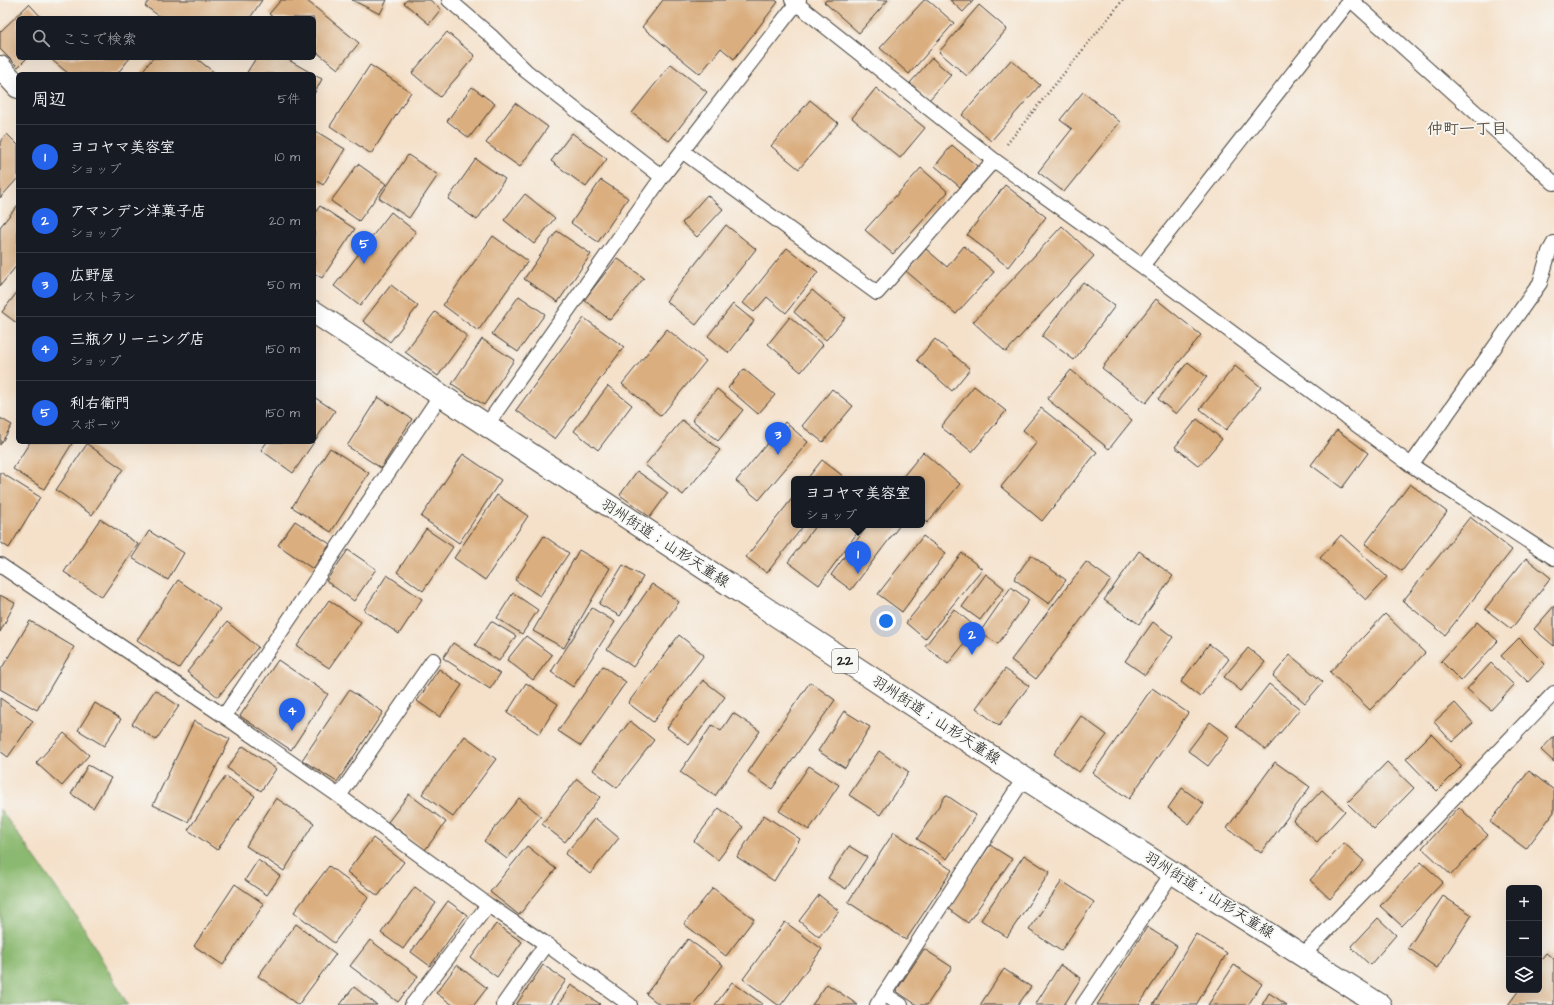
<!DOCTYPE html>
<html lang="ja">
<head>
<meta charset="utf-8">
<style>
	:root { --surface:#171b24; --page:#242831; --text:#f1f3f6; --muted:#9ea1a6; --line:#363941; --accent:#2563eb }
	body { margin:0; font-family:"Architects Daughter","Klee One",sans-serif; background:var(--page); color:var(--text) }
	.controls { position:absolute; right:12px; bottom:12px; display:grid; overflow:hidden; border-radius:6px; box-shadow:0 4px 16px #0002 }
	.controls button { width:36px; height:36px; display:grid; place-items:center; padding:0; border:0; border-bottom:1px solid var(--line); background:var(--surface); color:var(--text); font:20px sans-serif }
	.you { position:absolute; left:886px; top:621px; width:14px; height:14px; margin:-10px; border:3px solid #fff; border-radius:50%; background:#1a73e8; box-shadow:0 0 0 6px #1a73e833 }
	.badge { display:grid; place-items:center; width:26px; height:26px; border-radius:50%; background:var(--accent); color:#fff; font-size:13px; font-weight:700 }
	.pin { position:absolute; translate:-50% -33px; filter:drop-shadow(0 1px 2px #0008) }
	.pin::after { content:''; position:absolute; top:21px; width:14px; height:12px; background:inherit; clip-path:polygon(0 0,100% 0,50% 100%) }
	.popup { position:absolute; left:791px; top:476px; width:134px; height:52px; box-sizing:border-box; display:grid; place-content:center; border-radius:6px; background:var(--surface); filter:drop-shadow(0 1px 3px #0005); font-size:13px; white-space:nowrap; color:var(--muted) }
	.popup b { font-size:15px; color:var(--text) }
	.popup::after { content:''; position:absolute; left:50%; top:100%; margin-left:-8px; border:8px solid transparent; border-top-color:var(--surface) }
	.list { margin:0; padding:0; list-style:none }
	h2 { display:flex; justify-content:space-between; align-items:center; height:52px; margin:0; padding:0 16px; font-size:17px }
	h2 small { font-size:13px; font-weight:400; color:var(--muted) }
	.list li { display:grid; grid-template-columns:26px 1fr auto; gap:12px; align-items:center; box-sizing:border-box; height:64px; padding:0 16px; border-top:1px solid var(--line) }
	.list b { display:block; font-size:15px; white-space:nowrap }
	.list p { margin:0; font-size:13px; white-space:nowrap; color:var(--muted) }
	.list em { font-size:13px; font-style:normal; color:var(--muted) }
	.icon { flex:none; width:22px; height:22px; fill:none; stroke:currentColor; stroke-width:2; stroke-linecap:round; stroke-linejoin:round }
	.map { position:relative; flex:none; width:1554px; height:1005px; overflow:hidden }
	.search { position:absolute; background:var(--surface); box-shadow:0 4px 16px #0002; left:16px; top:16px; width:300px; height:44px; display:flex; align-items:center; gap:10px; box-sizing:border-box; padding:0 14px; border-radius:6px; color:var(--muted); font-size:15px }
	.panel { position:absolute; background:var(--surface); box-shadow:0 4px 16px #0002; left:16px; top:72px; width:300px; height:372px; border-radius:6px }
	.map>svg:first-child { display:block }
</style>
</head>
<body>
<div class="map">
<svg width="1554" height="1005" viewBox="0 0 1554 1005">
	<rect width="100%" height="100%" fill="#f6f6f2"/>
	<filter id="ink" filterUnits="userSpaceOnUse"><feTurbulence type="fractalNoise" baseFrequency=".025" numOctaves="2"/><feDisplacementMap in="SourceGraphic" scale="8" xChannelSelector="R" yChannelSelector="G"/><feConvolveMatrix kernelMatrix="1 2 1 2 8 2 1 2 1" color-interpolation-filters="sRGB"/></filter>
	<filter id="wash" filterUnits="userSpaceOnUse"><feTurbulence type="fractalNoise" baseFrequency=".012" numOctaves="4" result="noise"/><feDisplacementMap in="SourceGraphic" scale="16" xChannelSelector="R" yChannelSelector="G"/><feGaussianBlur stdDeviation="0.9" result="paint"/><feColorMatrix in="noise" values="0 0 0 0 0 0 0 0 0 0 0 0 0 0 0 0 0 1.4 0 .05"/><feComposite in="paint" operator="in"/></filter>
	<g filter="url(#wash)">
		<rect width="100%" height="100%" fill="#f5e1ca"/>
		<path fill="#8cb971" stroke="#546a46" d="M0 809 81 923 128 1005H0Z"/>
		<g id="blocks">
			<path fill="#daae7f" d="M150 0H262L250 18H162L145 6Z
				M281 0H306L359 43 338 69 314 50V18H274L269 14Z
				M352 0H387L380 14Z
				M407 0H430L441 9 429 24 404 3Z
				M663 0H775L778 2 734 59 721 48 700 74 642 27Z
				M827 0H888L859 33 824 2Z
				M924 0H928L954 23 909 74 880 48Z
				M950 0H974L963 12Z
				M29 4 42 18H18V58H27L18 67 0 49V32Z
				M979 5 1007 29 967 76 939 52Z
				M447 32 475 56 440 97 412 73Z
				M53 58H130L117 74H69L52 60Z
				M153 58H196L216 74H140Z
				M256 58H285L313 74H246Z
				M932 58 951 75 929 100 910 83Z
				M1011 60 1040 85 991 141 962 115Z
				M671 64 707 92 669 141 632 113Z
				M370 65 411 92 371 154 330 126Z
				M314 75 322 79 314 94Z
				M472 87 495 104 469 138 447 121Z
				M876 88 925 128 900 158 852 118Z
				M1083 92 1120 122 1064 192 1038 172 1072 129 1060 120Z
				M810 100 838 123 799 169 771 146Z
				M515 103 548 127 520 167 486 143Z
				M314 130 345 149 323 185 314 179Z
				M572 133 607 159 586 187 551 161Z
				M7 134 18 145V178L0 198V142Z
				M952 145 977 166 960 187 935 166Z
				M408 155 438 175 409 218 379 198Z
				M476 159 505 179 477 220 448 199Z
				M358 164 386 184 359 221 331 201Z
				M921 168 948 192 893 254 865 230Z
				M601 180 628 198 598 242 571 223Z
				M1005 185 1046 217 1008 267 967 235Z
				M525 194 555 218 534 244 504 220Z
				M707 195 723 209 697 237 682 223Z
				M18 205V264L0 286V227Z
				M320 206 355 229 322 278 314 273V214Z
				M391 212 416 232 360 306 334 286Z
				M726 225 756 249 696 325 666 301Z
				M1062 226 1094 256 1006 352 973 322Z
				M557 231 591 254 558 302 524 279Z
				M493 236 528 261 478 331 443 305Z
				M964 246 994 272 956 314 906 271 926 249 947 267Z
				M787 248 818 272 786 313 767 297 754 312 743 303Z
				M617 258 644 278 610 320 584 300Z
				M1083 282 1115 306 1074 360 1042 336Z
				M391 285 418 306 390 342 363 321Z
				M812 290 845 318 826 340 794 312Z
				M18 291V324L2 312Z
				M519 296 545 314 518 352 492 334Z
				M1156 299 1201 335 1146 403 1102 368Z
				M733 304 754 321 729 353 708 336Z
				M435 312 467 336 438 376 405 352Z
				M790 317 823 345 801 372 768 344Z
				M584 318 624 347 555 439 516 410Z
				M667 329 706 361 661 416 622 384Z
				M482 339 514 360 484 405 452 384Z
				M935 339 970 369 952 391 917 360Z
				M1188 362 1207 377 1176 414 1158 399Z
				M1235 366 1261 387 1226 430 1200 409Z
				M744 369 775 395 758 414 728 388Z
				M1071 370 1132 420 1109 449 1047 399Z
				M608 386 632 405 598 450 574 431Z
				M974 386 1006 411 972 452 941 427Z
				M717 389 743 410 718 441 692 420Z
				M832 389 853 406 823 442 802 426Z
				M314 397 335 411 293 473 261 450 267 442H314Z
				M378 397 412 419 381 468 347 446Z
				M1041 408 1097 452 1042 521 1001 487 1037 442 1023 430Z
				M0 418 12 425 0 445Z
				M1197 419 1222 439 1199 466 1175 447Z
				M682 420 720 450 683 495 645 465Z
				M785 422 808 442 759 500 736 481Z
				M1337 430 1368 453 1342 488 1311 465Z
				M30 442H73L44 489 13 469Z
				M87 444 123 469 92 515 56 490Z
				M330 448 369 473 331 532 292 507Z
				M923 452 960 484 927 523 922 519V479H901Z
				M463 454 501 480 459 543 421 517Z
				M822 460 843 476 840 479H807Z
				M637 471 668 493 650 517 620 495Z
				M0 472 40 497 9 548 0 542Z
				M1410 484 1447 512 1402 571 1365 544Z
				M497 495 528 516 485 580 454 558Z
				M794 496V525H804L767 573 746 557Z
				M1470 517 1512 550 1445 635 1403 601Z
				M100 519 138 544 102 597 64 572Z
				M295 521 330 544 313 569 278 545Z
				M816 525H863L819 585 788 562Z
				M868 525H900L851 590 831 575Z
				M426 529 453 547 423 591 397 572Z
				M149 531 184 553 168 580 132 558Z
				M1341 535 1387 577 1366 600 1320 558Z
				M544 536 569 553 540 596 515 580Z
				M923 536 946 553 902 612 878 594Z
				M348 550 376 569 354 601 326 581Z
				M579 550 610 568 564 648 533 631Z
				M1139 551 1173 576 1139 624 1104 600Z
				M962 553 982 569 925 639 906 623Z
				M1031 555 1066 580 1049 604 1014 579Z
				M1526 558 1551 578 1511 629 1485 609Z
				M1086 562 1111 580 1036 679 1011 660Z
				M623 565 643 577 620 616 599 604Z
				M986 574 1004 588 980 620 962 607Z
				M387 575 422 599 399 634 364 610Z
				M178 580 220 609 179 668 137 640Z
				M652 584 679 602 633 667 607 649Z
				M1011 587 1029 600 998 644 980 632Z
				M513 593 538 610 522 634 497 618Z
				M0 595 15 603 0 632Z
				M329 600 361 622 329 668 297 646Z
				M1554 606V646L1534 629Z
				M592 608 615 622 573 687 551 672Z
				M954 609 977 628 948 664 925 646Z
				M1385 614 1425 653 1370 710 1330 672Z
				M30 621 74 647 37 710 0 689V671Z
				M491 621 516 636 499 661 475 645Z
				M227 622 258 647 218 697 187 672Z
				M1153 622 1173 637 1145 675 1125 661Z
				M1477 622 1498 641 1461 681 1441 661Z
				M679 635 704 655 653 722 628 703Z
				M526 636 552 655 533 680 507 660Z
				M1519 638 1545 664 1528 682 1501 656Z
				M453 643 500 674 490 689 443 658Z
				M1209 644 1229 659 1200 697 1181 682Z
				M1248 648 1265 662 1241 691 1224 677Z
				M1290 655 1323 682 1305 703 1273 676Z
				M278 660 328 694 291 750 240 716Z
				M1491 663 1514 685 1491 710 1467 689Z
				M603 666 626 682 581 746 558 731Z
				M439 669 462 685 440 717 417 701Z
				M1005 669 1029 686 999 726 976 708Z
				M703 680 725 697 689 745 667 728Z
				M810 682 835 700 772 789 748 772Z
				M526 683 558 704 539 734 507 713Z
				M1269 684 1300 709 1266 750 1236 726Z
				M1152 688 1188 713 1129 799 1093 773Z
				M155 690 179 706 156 740 132 724Z
				M349 690 383 712 337 782 302 760Z
				M0 698 33 721 8 757 0 751Z
				M95 703 121 719 104 746 78 730Z
				M1455 703 1473 723 1452 742 1434 722Z
				M844 711 870 727 845 768 818 751Z
				M733 713 760 731 715 796 680 772 712 725 721 731Z
				M1081 716 1107 735 1079 772 1054 754Z
				M194 721 230 739 188 822 153 805Z
				M630 721 654 740 617 788 593 770Z
				M1210 722 1230 737 1208 766 1188 751Z
				M64 733 89 755 62 786 36 763Z
				M1431 734 1462 766 1437 791 1406 759Z
				M465 736 496 759 453 817 422 794Z
				M1554 736V762L1541 750Z
				M243 746 276 769 261 791 227 768Z
				M879 751 909 772 880 815 849 795Z
				M1275 762 1310 787 1261 853 1227 828Z
				M1387 762 1414 788 1374 829 1347 803Z
				M88 765 111 778 93 808 71 794Z
				M809 766 839 785 809 830 779 811Z
				M1529 771 1554 790V812L1526 849 1490 822Z
				M226 776 255 796 217 850 188 830Z
				M577 779 600 797 565 842 542 824Z
				M1182 788 1204 804 1189 824 1168 808Z
				M1322 790 1345 811 1317 842 1293 821Z
				M409 794 446 822 425 850 388 822Z
				M946 795 976 815 947 859 917 839Z
				M276 798 314 823 284 871 246 846Z
				M519 798 541 816 507 859 484 841Z
				M1459 807 1488 835 1451 875 1422 848Z
				M719 808 743 827 718 860 694 841Z
				M764 815 800 839 774 881 737 857Z
				M595 818 619 838 590 874 565 854Z
				M894 832 952 870 906 940 848 902Z
				M373 838 404 862 378 896 347 872Z
				M1344 843 1364 861 1330 899 1310 880Z
				M990 845 1012 859 968 923 947 908Z
				M527 846 556 869 519 915 490 892Z
				M849 846 867 857 846 889 828 878Z
				M1024 855 1050 872 1007 937 981 920Z
				M258 860 280 876 267 895 245 880Z
				M1421 862 1443 882 1402 926 1380 906Z
				M329 866 369 897 334 943 294 912Z
				M1062 881 1094 902 1061 951 1029 930Z
				M235 884 264 904 223 965 194 946Z
				M415 887 436 903 403 949 381 933Z
				M713 888 754 919 726 956 684 924Z
				M819 895 839 911 819 937 799 921Z
				M1443 896 1472 915 1437 968 1408 948Z
				M448 901 467 915 430 966 411 952Z
				M1378 918 1396 935 1370 965 1351 947Z
				M785 922 822 949 781 1005H778L743 979Z
				M296 924 336 954 298 1005 258 976Z
				M496 924 522 942 497 977 471 958Z
				M1147 927 1177 946 1139 1005H1097Z
				M1196 934 1227 953 1196 1005H1153Z
				M688 939 723 965 693 1005H660L646 994Z
				M370 940 418 976 398 1002 350 966Z
				M924 949 952 967 927 1005H917L896 991Z
				M1546 953 1554 959V1005H1508L1519 990H1539V962Z
				M457 965 487 988 474 1005H453L436 993Z
				M543 965 566 980 549 1005H516Z
				M1060 965 1081 978 1064 1005H1035Z
				M1234 965 1262 984 1248 1005H1208Z
				M1004 969 1031 987 1018 1005H980Z
				M732 982 763 1004 762 1005H715Z
				M827 984 858 1005H812Z
				M571 985 600 1004 599 1005H558Z
				M354 987 377 1005H340Z
				M1269 993 1287 1005H1262Z"/>
		</g>
	</g>
	<g filter="url(#ink)">
		<use href="#blocks" fill-opacity="0" stroke="#3d3a36" stroke-width="1"/>
		<g fill="none" stroke-linecap="round" stroke-linejoin="round">
			<defs>
				<path id="service" d="M449 0 491 36 526 71 662 177
					M792 0 994 160 1142 266 1411 465 1554 558
					M1351 0 1554 183
					M682 151 877 293 994 160
					M1142 266 1350 0
					M486 426 662 177 799 0
					M1411 465 1540 283 1549 252 1554 243
					M0 565 224 716 339 796 488 905 546 944 630 1005
					M224 716 440 396
					M339 796 433 660
					M1303 955 1554 693
					M884 994 901 1005
					M412 1005 488 905
					M503 1005 546 944
					M877 1005 1024 778
					M1083 1005 1173 872"/>
				<path id="primary" d="M0 67 18 87
					M314 312 1024 778 1380 1005"/>
			</defs>
			<use href="#service" stroke="#3d3a36" stroke-width="16"/>
			<use href="#primary" stroke="#3d3a36" stroke-width="24"/>
			<path stroke="#3d3a36" stroke-width="2.5" stroke-dasharray="1 3" stroke-linecap="butt" d="M1007 144 1123 0"/>
			<use href="#service" stroke="#fff" stroke-width="14"/>
			<use href="#primary" stroke="#fff" stroke-width="22"/>
		</g>
	</g>
	<g text-anchor="middle" dominant-baseline="central" stroke-width="3.5" stroke-linejoin="round" paint-order="stroke">
		<rect fill="#f6f6f2" stroke="#5d5d5c" stroke-width="1" x="832" y="649" width="26" height="24" rx="3"/>
		<g font-size="14" font-weight="bold" fill="#1c1c1c">
			<text x="845" y="661">22</text>
		</g>
		<g font-size="15" fill="#1c1c1c" stroke="#f6f6f2">
			<text transform="translate(665 543) rotate(33)">羽州街道；山形天童線</text>
			<text transform="translate(936 720) rotate(33)">羽州街道；山形天童線</text>
			<text transform="translate(1209 895) rotate(32)">羽州街道；山形天童線</text>
		</g>
		<g font-size="16" font-weight="bold" fill="#5e4f3f" stroke="#f6f6f2">
			<text x="1467" y="129">仲町一丁目</text>
		</g>
	</g>
</svg>
<div class="controls">
<button>+</button>
<button>−</button>
<button><svg class="icon" aria-label="layers" viewBox="0 0 24 24"><path d="M12 4l9 5-9 5-9-5zM3 14l9 5 9-5"/></svg></button>
</div>
<div class="you"></div>
<div class="pin badge" style="left:858px;top:574px">1</div>
<div class="popup"><b>ヨコヤマ美容室</b>ショップ</div>
<div class="pin badge" style="left:972px;top:655px">2</div>
<div class="pin badge" style="left:778px;top:455px">3</div>
<div class="pin badge" style="left:292px;top:731px">4</div>
<div class="pin badge" style="left:364px;top:264px">5</div>
<div class="search"><svg class="icon" aria-label="search" viewBox="0 0 24 24"><circle cx="10" cy="10" r="6"/><path d="M15 15l6 6"/></svg>ここで検索</div>
<section class="panel">
<h2>周辺<small>5件</small></h2>
<ul class="list">
<li><span class="badge">1</span><div><b>ヨコヤマ美容室</b><p>ショップ</p></div><em>10 m</em></li>
<li><span class="badge">2</span><div><b>アマンデン洋菓子店</b><p>ショップ</p></div><em>20 m</em></li>
<li><span class="badge">3</span><div><b>広野屋</b><p>レストラン</p></div><em>50 m</em></li>
<li><span class="badge">4</span><div><b>三瓶クリーニング店</b><p>ショップ</p></div><em>150 m</em></li>
<li><span class="badge">5</span><div><b>利右衛門</b><p>スポーツ</p></div><em>150 m</em></li>
</ul>
</section>
</div>
</body>
</html>
